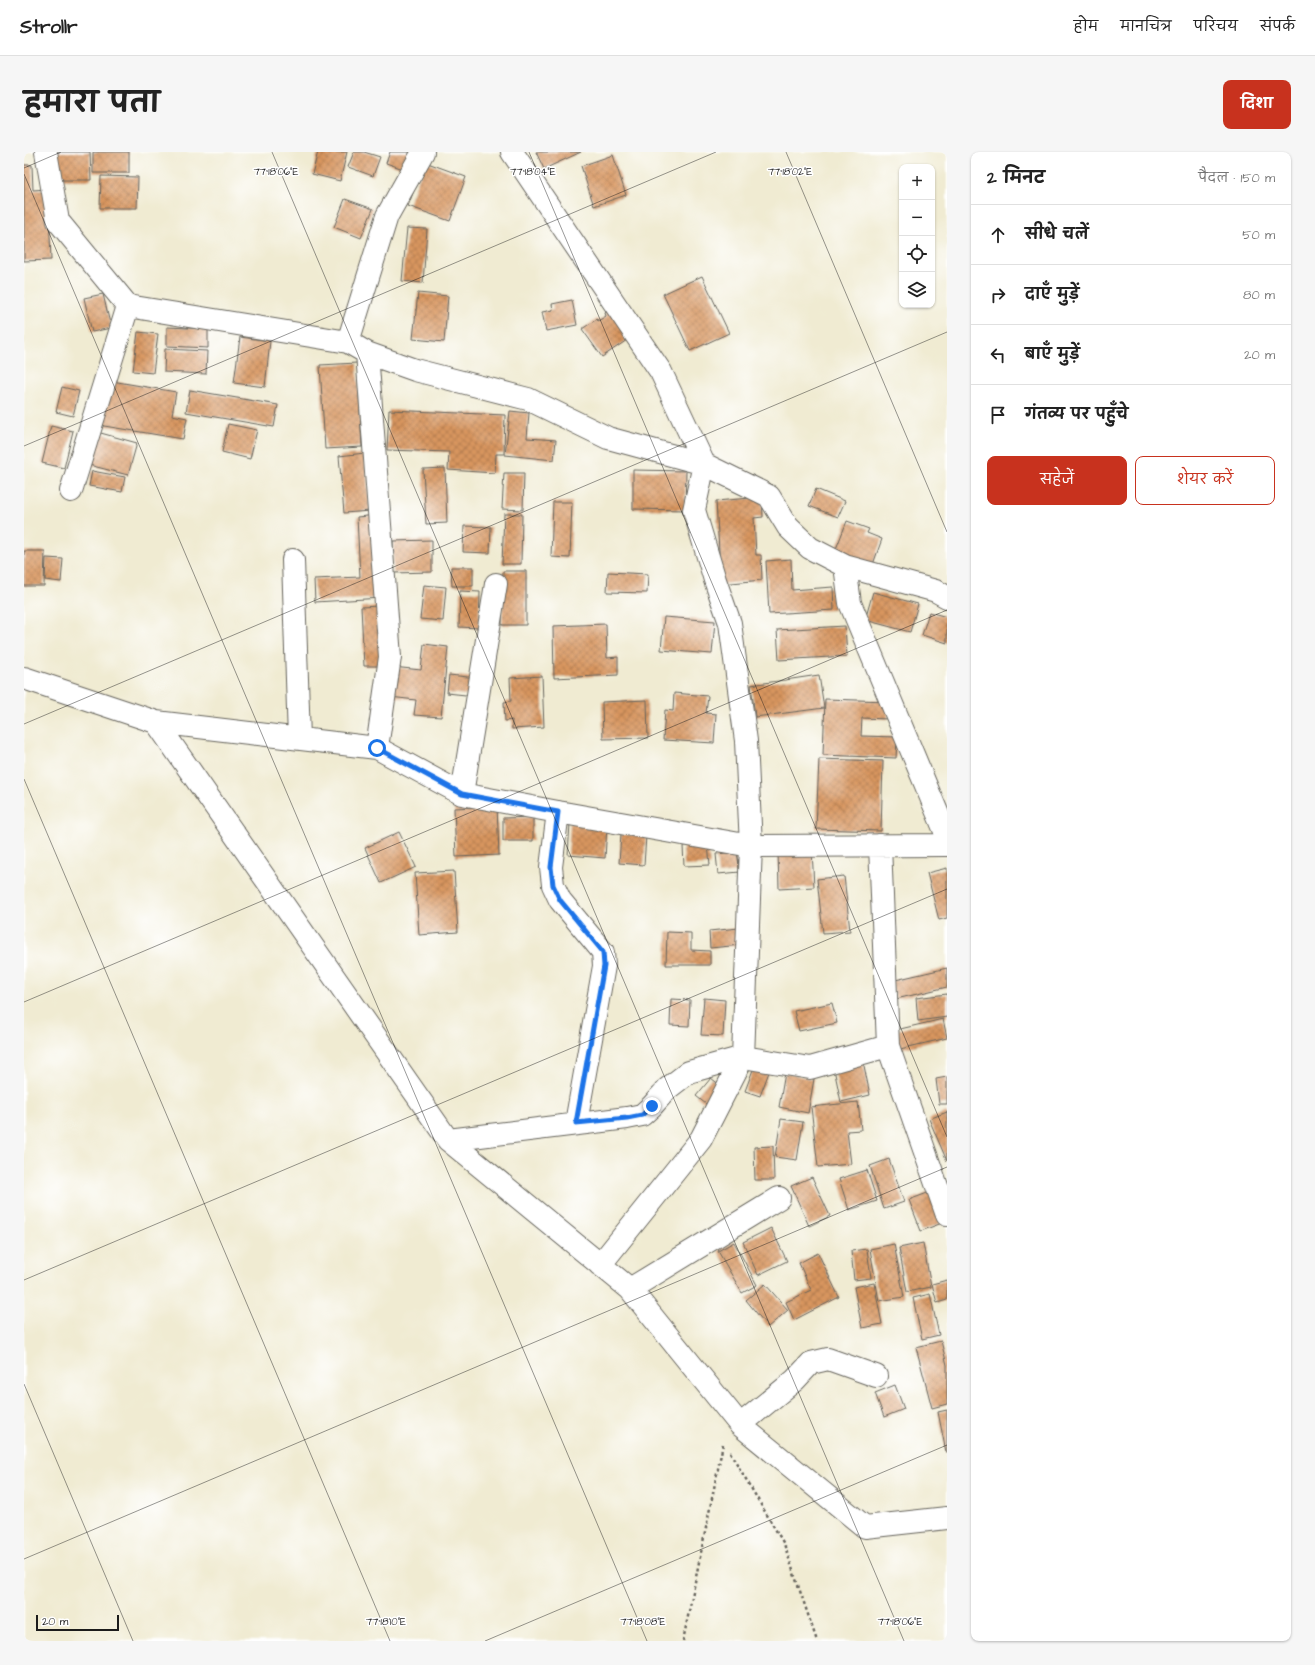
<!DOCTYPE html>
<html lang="hi">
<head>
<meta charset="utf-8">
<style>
	:root { --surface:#fff; --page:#f6f6f6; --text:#222; --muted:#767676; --line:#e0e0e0; --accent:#c8321e }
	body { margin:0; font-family:"Architects Daughter","Playpen Sans Deva",sans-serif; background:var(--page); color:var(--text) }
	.controls { position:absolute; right:12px; top:12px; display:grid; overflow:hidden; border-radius:8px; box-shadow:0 1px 3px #0004 }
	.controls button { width:36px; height:36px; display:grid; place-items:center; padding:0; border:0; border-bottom:1px solid var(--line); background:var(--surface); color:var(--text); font:20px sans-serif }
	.scale { position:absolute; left:12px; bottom:10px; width:83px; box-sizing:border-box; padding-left:4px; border:2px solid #1c1c1c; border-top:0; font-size:11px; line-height:14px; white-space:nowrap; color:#1c1c1c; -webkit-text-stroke:3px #fff; paint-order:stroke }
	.stop { position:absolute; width:12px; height:12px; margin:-9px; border:3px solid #1a73e8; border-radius:50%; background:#fff }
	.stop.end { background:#1a73e8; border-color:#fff; box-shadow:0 1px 4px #0008 }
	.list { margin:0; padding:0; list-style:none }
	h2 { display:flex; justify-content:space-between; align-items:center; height:52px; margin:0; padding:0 16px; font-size:17px }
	h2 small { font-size:13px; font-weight:400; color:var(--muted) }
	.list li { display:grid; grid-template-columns:26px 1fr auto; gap:12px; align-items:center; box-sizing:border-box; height:60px; padding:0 16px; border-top:1px solid var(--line) }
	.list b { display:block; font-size:15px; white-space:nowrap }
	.list em { font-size:13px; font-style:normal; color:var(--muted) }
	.actions { display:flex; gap:8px; padding:12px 16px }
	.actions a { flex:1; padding:9px 0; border:1px solid var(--accent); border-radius:8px; text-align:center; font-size:14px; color:var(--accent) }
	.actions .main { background:var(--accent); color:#fff }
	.icon { flex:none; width:22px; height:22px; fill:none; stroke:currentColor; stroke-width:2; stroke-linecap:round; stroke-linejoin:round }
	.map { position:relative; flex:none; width:923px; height:1489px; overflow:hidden; border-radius:8px }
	header { display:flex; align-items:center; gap:24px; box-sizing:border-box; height:56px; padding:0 20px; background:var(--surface); border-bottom:1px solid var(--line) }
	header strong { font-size:19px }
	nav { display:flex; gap:22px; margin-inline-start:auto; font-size:14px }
	.intro { display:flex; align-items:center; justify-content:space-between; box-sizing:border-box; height:96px; padding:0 24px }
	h1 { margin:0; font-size:28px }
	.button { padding:10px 18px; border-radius:8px; background:var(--accent); color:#fff; font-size:14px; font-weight:700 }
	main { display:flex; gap:24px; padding:0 24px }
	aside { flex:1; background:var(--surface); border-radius:8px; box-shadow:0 1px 3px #0004 }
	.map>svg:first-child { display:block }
</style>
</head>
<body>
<header>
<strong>Strollr</strong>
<nav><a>होम</a><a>मानचित्र</a><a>परिचय</a><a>संपर्क</a></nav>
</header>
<div class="intro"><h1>हमारा पता</h1><a class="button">दिशा</a></div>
<main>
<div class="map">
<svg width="923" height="1489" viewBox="0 0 923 1489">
	<defs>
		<pattern id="building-cross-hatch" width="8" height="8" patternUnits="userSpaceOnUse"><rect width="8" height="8" fill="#d8955f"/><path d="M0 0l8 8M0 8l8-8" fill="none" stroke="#ae794e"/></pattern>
	</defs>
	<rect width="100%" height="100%" fill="#fff"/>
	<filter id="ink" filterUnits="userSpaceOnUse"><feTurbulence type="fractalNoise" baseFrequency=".025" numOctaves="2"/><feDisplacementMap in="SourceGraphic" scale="8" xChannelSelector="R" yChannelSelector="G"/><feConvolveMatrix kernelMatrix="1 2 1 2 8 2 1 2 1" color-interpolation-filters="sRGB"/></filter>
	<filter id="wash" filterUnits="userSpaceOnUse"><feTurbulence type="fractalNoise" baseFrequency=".012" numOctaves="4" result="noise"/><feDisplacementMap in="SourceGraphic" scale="16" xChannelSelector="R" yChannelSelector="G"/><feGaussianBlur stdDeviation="0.9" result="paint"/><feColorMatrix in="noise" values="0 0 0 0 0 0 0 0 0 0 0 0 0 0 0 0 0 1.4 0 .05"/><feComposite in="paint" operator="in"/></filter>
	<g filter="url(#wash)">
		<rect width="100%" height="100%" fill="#f0ebd2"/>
		<g id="blocks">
			<path fill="url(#building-cross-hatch)" d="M30 0H66L67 28H30Z
				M69 0H105V21H69Z
				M294 0H323L316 29 288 22Z
				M330 0H340L356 5 349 24 324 15Z
				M366 0H389L382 18 362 11Z
				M512 0H557L520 17Z
				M589 3 602 43 570 54 557 14Z
				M401 10 442 25 426 69 384 54Z
				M0 13H8L9 38 24 37 27 108 0 109Z
				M77 24 114 25 113 56H76Z
				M321 47 349 57 337 86 310 75Z
				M383 76 403 77 399 131 378 129Z
				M678 124 705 181 666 199 639 142Z
				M394 141 424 144 420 190 389 187Z
				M79 142 87 176 68 180 60 146Z
				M548 148 553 173 522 179 518 160 529 158 528 152Z
				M586 157 606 186 578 205 558 177 573 167 574 169 582 164 581 161Z
				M143 175 184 177V196L143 194Z
				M114 180 134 182 129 221 109 219Z
				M216 185 246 189 241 235 210 231Z
				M141 197 183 199 182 222 140 220Z
				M333 211 338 295 301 297 296 213Z
				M82 228 152 240 148 263 163 266 159 287 74 273Z
				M38 235 55 239 49 264 32 260Z
				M166 238 254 253 250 275 162 260Z
				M365 258 481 263 480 302H472L471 321 424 318 425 300 363 298Z
				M486 259 505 261 503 286 532 288 530 308 481 303Z
				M204 272 233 278 226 307 198 300Z
				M27 274 49 279 40 316 18 311Z
				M73 280 113 291 104 323 65 313Z
				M341 301 346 359 320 361 315 304Z
				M421 316 423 371 402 372 399 317Z
				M609 318 662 319 661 358 609 357Z
				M68 319 101 325 98 340 65 334Z
				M480 321H500L499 358 478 357Z
				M792 337 821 349 814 365 785 354Z
				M738 345 739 365 730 366 732 403H737L738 428 697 432 692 349Z
				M529 350H548L546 406 527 405Z
				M480 362H498L497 412H478Z
				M353 363 358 446 291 450 290 427 336 425 333 365Z
				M823 369 845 377 843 381 858 387 848 415 810 402Z
				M440 374 467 375 466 401 439 400Z
				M408 388V420L369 421V389Z
				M0 399H21L20 434H0Z
				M22 406 39 407 37 430 21 428Z
				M767 407 768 438 809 435 810 458 745 462 742 409Z
				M427 415H449V434H428Z
				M479 419H502V473H478Z
				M584 420 624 422 623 441 583 440Z
				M400 433 422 435 419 469 396 467Z
				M436 439 456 440 455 476 435 475Z
				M849 440 894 452 886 480 841 468Z
				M356 454 359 514H340L337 455Z
				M905 460 923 465V491L898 483Z
				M640 465 691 469 688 502 637 498Z
				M582 472 583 506 594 505V523L530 526 529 474Z
				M821 474 823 504 755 508 753 478Z
				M400 492 424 495 417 565 390 563 392 548 366 545 369 515 397 518Z
				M425 523 453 526 451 544 423 541Z
				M795 523 800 556 731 565 727 533Z
				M518 524 520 575 488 577V568L481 569 480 550 487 549 486 526Z
				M650 541 684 544 682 561 692 562 690 591 639 588 641 558 649 559Z
				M801 547 865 549 864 567 838 566 837 584 873 585 872 606 799 603Z
				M623 548 624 586 579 587 578 550Z
				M795 607 859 609 857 679 792 677Z
				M473 654 475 703 432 705 430 656Z
				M509 665V689H479V666Z
				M546 671 583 674 581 706 544 703Z
				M375 680 392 715 357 731 341 696Z
				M597 682 622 684 620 713 595 711Z
				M684 692 686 713 660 714 659 694Z
				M788 698 790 735 755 737 754 699Z
				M713 700 716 720 694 722 692 702Z
				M923 716V766L915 768 903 721Z
				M430 719 434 780 395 783 391 721Z
				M820 724 826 779 799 781 793 727Z
				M715 776 717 793 686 796 685 779Z
				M643 780 667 781V798L686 799V813H642Z
				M923 816V835L872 847 867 829Z
				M923 842V865L894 869 892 846Z
				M680 846 701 848 699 884 677 883Z
				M647 847 666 848 665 874 646 873Z
				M808 851 813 871 775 879 770 859Z
				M919 867 923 886 876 897 872 878Z
				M838 904 846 943 817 950 810 917Z
				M730 915 745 920 736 944 721 939Z
				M761 921 790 927 784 961 755 955Z
				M923 925V952H915L912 927Z
				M687 926 697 934 682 952 672 944Z
				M834 950 837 978 823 979 827 1012 794 1015 787 955Z
				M923 960V1009L905 967Z
				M757 967 779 970 773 1008 751 1005Z
				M749 994 750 1028H731L730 995Z
				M865 1007 880 1050 860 1057 846 1014Z
				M843 1018 853 1049 825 1058 815 1027Z
				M788 1025 806 1064 785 1074 767 1034Z
				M906 1040 918 1071 897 1079 885 1048Z
				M747 1076 763 1109 734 1123 719 1090Z
				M710 1090 733 1133 718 1141 694 1099Z
				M899 1091 907 1135 883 1140 875 1096Z
				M870 1092 880 1145 855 1149 846 1097Z
				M843 1097 847 1126 830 1128 827 1099Z
				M794 1101 815 1145 770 1168 762 1150 787 1138 775 1111Z
				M923 1128V1148L913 1151 908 1132Z
				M850 1131 858 1172 838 1176 830 1135Z
				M741 1132 764 1158 744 1175 722 1148Z
				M906 1142 915 1183 898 1187 889 1146Z
				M917 1189 923 1213V1252L908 1256 892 1195Z
				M871 1233 880 1257 860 1265 851 1241Z
				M923 1258V1300H922L914 1260Z"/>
		</g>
	</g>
	<g filter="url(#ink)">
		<use href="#blocks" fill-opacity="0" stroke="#66645c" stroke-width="1"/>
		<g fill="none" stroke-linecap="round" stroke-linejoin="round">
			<defs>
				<path id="minor" d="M22 0 34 69 104 154 324 190 343 201 391 218 504 247 584 286 680 312 745 344 764 375 786 396 821 414 912 439 923 445
					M488 0 637 220 680 312 670 358 691 428 706 471 722 589 727 694 719 905 677 987 576 1113
					M324 190 363 64 399 0
					M343 201 366 505 353 596
					M47 339 104 154
					M269 408 275 587
					M821 414 826 451 923 684
					M0 526 132 570 353 596 438 642 534 660 727 694 923 693
					M132 570 424 988 606 1137 716 1273 841 1375 923 1366
					M438 642 472 432
					M534 660 527 715 529 733 536 748 579 800 580 814 552 971
					M856 693 864 894 923 1063
					M424 988 603 966 618 963 628 954 643 937 665 920 719 905 786 916 864 894
					M606 1137 755 1046
					M716 1273 771 1228 787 1211 804 1207 852 1224"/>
			</defs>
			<use href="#minor" stroke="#66645c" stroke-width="24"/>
			<path stroke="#66645c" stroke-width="2.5" stroke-dasharray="3 3" stroke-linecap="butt" d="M706 1300 760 1392 793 1489
				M659 1489 699 1292"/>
			<use href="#minor" stroke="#fff" stroke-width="22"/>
		</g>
	</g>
	<g fill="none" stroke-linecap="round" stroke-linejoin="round" filter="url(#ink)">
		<path stroke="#1a73e8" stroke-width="5" d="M353 596 438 642 534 660 527 715 529 733 536 748 579 800 580 814 552 971 603 966 618 963 628 954"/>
	</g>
	<path fill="none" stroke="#1c1c1c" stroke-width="1" stroke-opacity="0.45" d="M248 0 880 1489M505 0 923 985M762 0 923 380M0 16 37 0M0 22 623 1489M0 294 692 0M0 572 923 180M0 627 366 1489M0 850 923 458M0 1128 923 737M0 1232 109 1489M0 1407 923 1015M461 1489 923 1293"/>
	<g font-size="10" text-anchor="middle" fill="#1c1c1c" stroke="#fff" stroke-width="3" stroke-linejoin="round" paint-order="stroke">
		<text x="252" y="23">77°18'06"E</text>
		<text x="509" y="23">77°18'04"E</text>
		<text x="766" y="23">77°18'02"E</text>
		<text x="362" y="1473">77°18'10"E</text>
		<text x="619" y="1473">77°18'08"E</text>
		<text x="876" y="1473">77°18'06"E</text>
	</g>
</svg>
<div class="controls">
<button>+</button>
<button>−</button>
<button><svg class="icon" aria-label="locate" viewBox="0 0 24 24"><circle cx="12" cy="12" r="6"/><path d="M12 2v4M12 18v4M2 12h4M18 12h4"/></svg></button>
<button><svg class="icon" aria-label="layers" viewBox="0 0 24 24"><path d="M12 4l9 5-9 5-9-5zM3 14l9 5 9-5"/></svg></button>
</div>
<div class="scale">20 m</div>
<div class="stop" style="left:353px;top:596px"></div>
<div class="stop end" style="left:628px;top:954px"></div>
</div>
<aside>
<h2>2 मिनट<small>पैदल · 150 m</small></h2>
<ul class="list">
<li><svg class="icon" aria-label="ahead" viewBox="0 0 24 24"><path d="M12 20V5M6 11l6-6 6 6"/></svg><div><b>सीधे चलें</b></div><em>50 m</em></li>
<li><svg class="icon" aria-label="right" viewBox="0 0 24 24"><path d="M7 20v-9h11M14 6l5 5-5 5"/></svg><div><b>दाएँ मुड़ें</b></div><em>80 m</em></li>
<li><svg class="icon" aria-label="left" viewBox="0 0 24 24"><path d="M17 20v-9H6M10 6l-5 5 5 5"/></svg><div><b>बाएँ मुड़ें</b></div><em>20 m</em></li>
<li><svg class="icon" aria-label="arrive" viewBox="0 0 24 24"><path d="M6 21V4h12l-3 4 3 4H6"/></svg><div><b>गंतव्य पर पहुँचे</b></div></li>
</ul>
<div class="actions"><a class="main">सहेजें</a><a>शेयर करें</a></div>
</aside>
</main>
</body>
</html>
